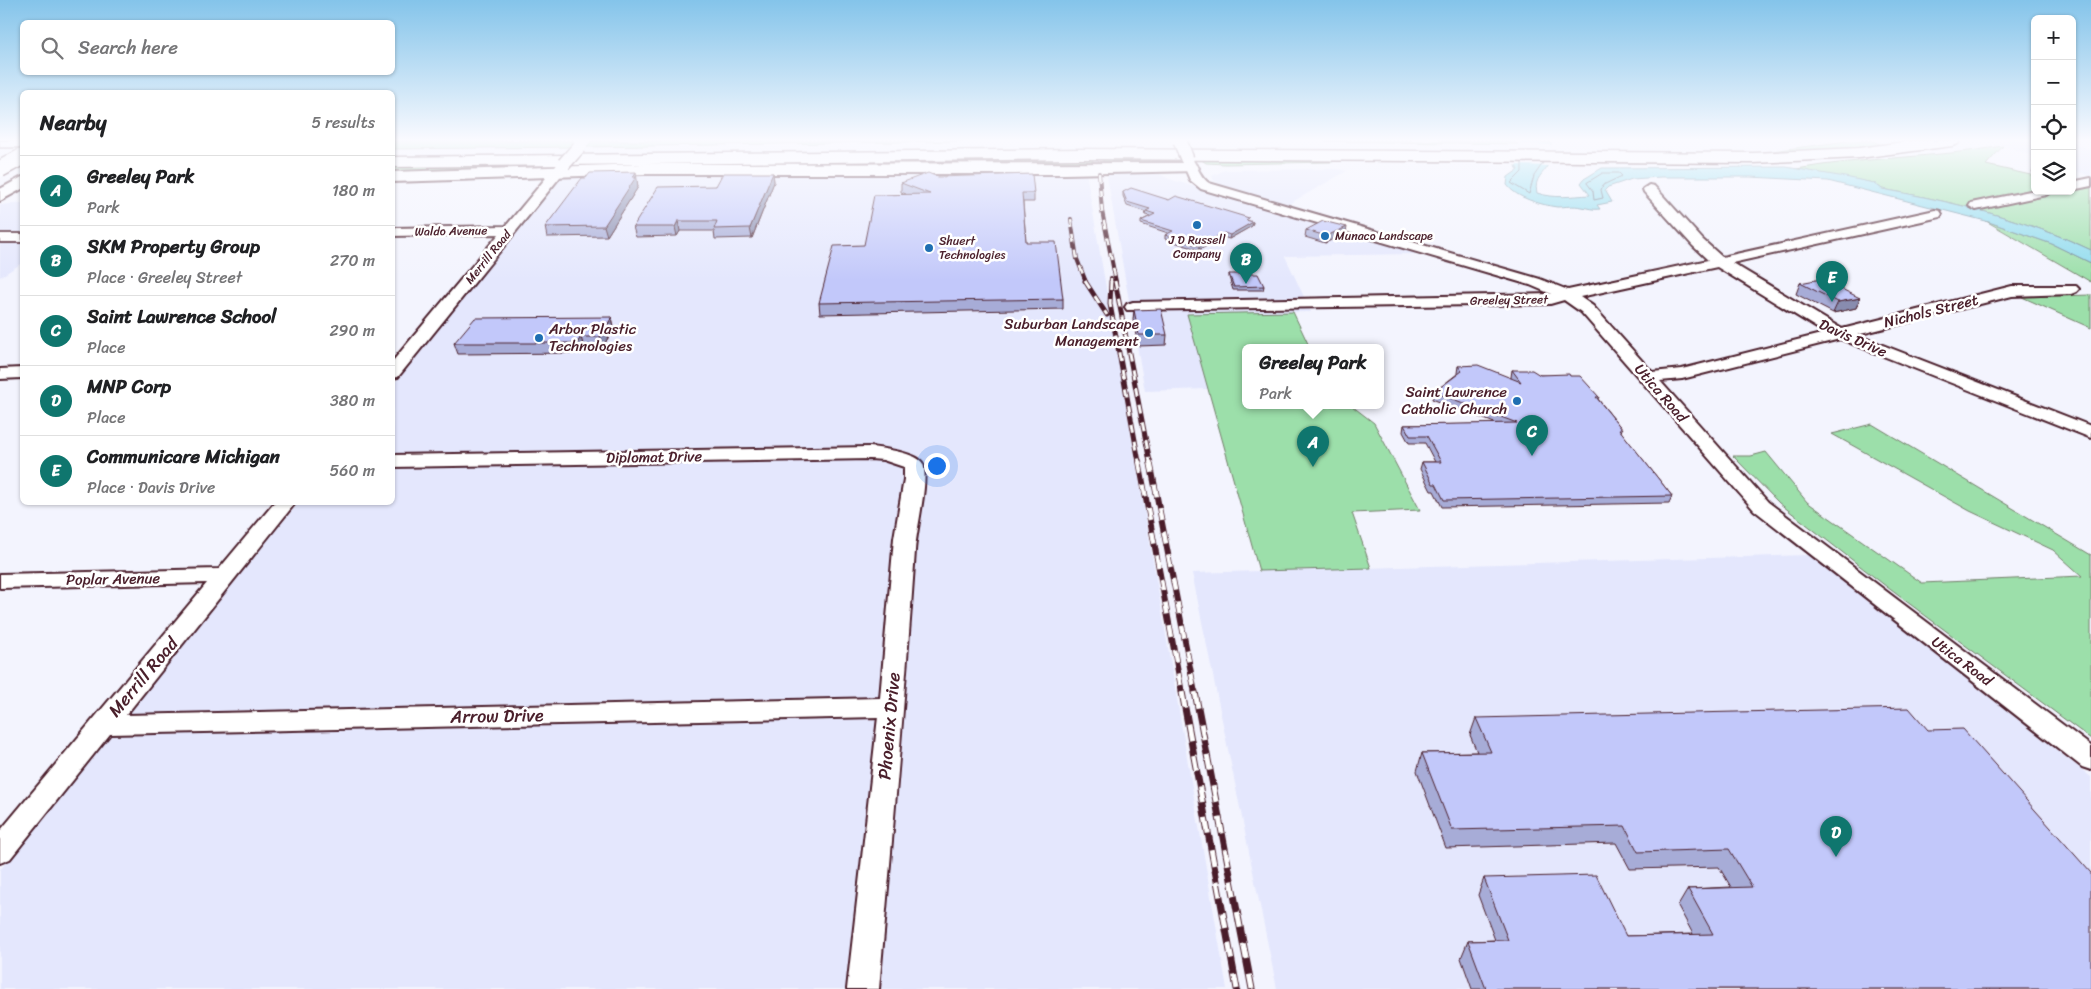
<!DOCTYPE html>
<html lang="en">
<head>
<meta charset="utf-8">
<style>
	:root { --surface:#fff; --page:#f2f2f2; --text:#202124; --muted:#757577; --line:#e0e0e0; --accent:#0f766e }
	body { margin:0; font-family:Sriracha,sans-serif; background:var(--page); color:var(--text) }
	.controls { position:absolute; right:15px; top:15px; display:grid; overflow:hidden; border-radius:8px; box-shadow:0 1px 4px #0004 }
	.controls button { width:45px; height:45px; display:grid; place-items:center; padding:0; border:0; border-bottom:1px solid var(--line); background:var(--surface); color:var(--text); font:25px sans-serif }
	.you { position:absolute; left:936px; top:465px; width:18px; height:18px; margin:-12px; border:4px solid #fff; border-radius:50%; background:#1a73e8; box-shadow:0 0 0 8px #1a73e833 }
	.badge { display:grid; place-items:center; width:32px; height:32px; border-radius:50%; background:var(--accent); color:#fff; font-size:16px; font-weight:700 }
	.pin { position:absolute; translate:-50% -41px; filter:drop-shadow(0 1px 2px #0008) }
	.pin::after { content:''; position:absolute; top:26px; width:18px; height:15px; background:inherit; clip-path:polygon(0 0,100% 0,50% 100%) }
	.popup { position:absolute; left:1242px; top:344px; width:142px; height:65px; box-sizing:border-box; display:grid; place-content:center; border-radius:8px; background:var(--surface); filter:drop-shadow(0 1px 4px #0005); font-size:16px; white-space:nowrap; color:var(--muted) }
	.popup b { font-size:19px; color:var(--text) }
	.popup::after { content:''; position:absolute; left:50%; top:100%; margin-left:-10px; border:10px solid transparent; border-top-color:var(--surface) }
	.list { margin:0; padding:0; list-style:none }
	h2 { display:flex; justify-content:space-between; align-items:center; height:65px; margin:0; padding:0 20px; font-size:21px }
	h2 small { font-size:16px; font-weight:400; color:var(--muted) }
	.list li { display:grid; grid-template-columns:32px 1fr auto; gap:15px; align-items:center; box-sizing:border-box; height:70px; padding:0 20px; border-top:1px solid var(--line) }
	.list b { display:block; font-size:19px; white-space:nowrap }
	.list p { margin:0; font-size:16px; white-space:nowrap; color:var(--muted) }
	.list em { font-size:16px; font-style:normal; color:var(--muted) }
	.icon { flex:none; width:28px; height:28px; fill:none; stroke:currentColor; stroke-width:2; stroke-linecap:round; stroke-linejoin:round }
	.map { position:relative; flex:none; width:2091px; height:989px; overflow:hidden }
	.search { position:absolute; background:var(--surface); box-shadow:0 1px 4px #0004; left:20px; top:20px; width:375px; height:55px; display:flex; align-items:center; gap:12px; box-sizing:border-box; padding:0 18px; border-radius:8px; color:var(--muted); font-size:19px }
	.panel { position:absolute; background:var(--surface); box-shadow:0 1px 4px #0004; left:20px; top:90px; width:375px; height:415px; border-radius:8px }
	.map>svg:first-child { display:block }
</style>
</head>
<body>
<div class="map">
<svg width="2091" height="989" viewBox="0 0 2091 989">
	<rect width="100%" height="100%" fill="#f3f4fe"/>
	<filter id="ink" filterUnits="userSpaceOnUse"><feTurbulence type="fractalNoise" baseFrequency=".02" numOctaves="2"/><feDisplacementMap in="SourceGraphic" scale="10" xChannelSelector="R" yChannelSelector="G"/><feConvolveMatrix kernelMatrix="1 2 1 2 8 2 1 2 1" color-interpolation-filters="sRGB"/></filter>
	<g filter="url(#ink)">
		<path fill="#e4e7fd" d="M2007 141H2035V157L1998 143Z
			M2072 142 2091 150V176L2072 170Z
			M1337 169 1347 171 1287 205 1222 185 1214 181 1212 176 1225 170Z
			M1086 172 1227 989H0V870L298 503 392 502 393 385 561 178 570 174Z
			M1109 174H1160L1169 179 1418 254 1285 256 1311 312 1187 314 1208 389 1145 391 1107 176Z
			M22 203V263L0 277V205Z
			M1810 555 2091 777V989H1277L1192 573Z"/>
		<path fill="#9cdfaa" stroke="#737f6a" d="M393 141H574L570 147 393 149Z
			M592 141H963L587 147Z
			M1325 141H1513L1518 144Z
			M1847 141H1873L1884 146 1844 150 1775 153 1772 151Z
			M2003 146 1986 165 2035 176V191H2072V185L2086 188 2091 187V250C2028 220 1951 201 1882 189L1874 183 1796 169C1865 157 1934 158 2003 146Z
			M1092 159 1094 163 706 164 707 163Z
			M1102 159H1174V160L1164 163H1104Z
			M1200 159 1332 160 1333 162 1225 164 1206 163Z
			M554 164 543 167 393 173 392 167Z
			M1986 221 2052 244 2091 263V282Z
			M2091 295V328L2022 297Z
			M1293 312 1310 348H1246V406H1352L1374 423 1420 510 1352 513 1371 568 1259 571 1187 314Z
			M1872 424 2091 555V739L1887 587 1779 503 1733 456H1751L1766 452 1807 502 1922 583 2082 576 2053 550 1970 511 1832 434Z"/>
		<path fill="#8edbed" stroke="#73909f" d="M1524 141 1551 143C1550 150 1550 157 1548 164 1545 174 1533 177 1537 193 1555 199 1572 196 1590 195L1581 183 1584 179 1602 168 1786 167 1845 177 1874 183 1882 189C1951 201 2028 220 2091 250V263L2052 244 1986 221 1828 181 1750 177H1661L1632 179 1608 187 1605 190 1612 202 1597 205 1600 209C1592 210 1589 208 1581 207 1574 205 1565 207 1557 207 1542 205 1516 198 1507 185L1508 177 1518 170 1516 166 1520 143Z"/>
		<path fill="#f3f4fe" d="M1518 144 1552 145 1550 166 1514 165Z"/>
		<g fill="none" stroke-linecap="round" stroke-linejoin="round">
			<path stroke="#656a79" stroke-width="1" d="M1522 163V172L1511 183 1529 194 1534 176 1543 163
				M1603 173H1619L1622 176 1603 185 1601 190 1603 198 1594 200 1593 191 1587 183Z"/>
			<defs>
				<path id="minor" d="M1187 155C1196 158 1197 175 1209 183L1540 279 1568 290 1708 260 1693 246 1644 192 1643 189 1649 185 1654 186 1703 240 1722 257 1935 210 1940 211 1942 214 1940 217 1732 263 1842 329 2012 286H2076L2079 289 2076 292 2071 294 2012 296 1857 335 2091 426V438L1840 339 1682 379 1660 381 1768 502 2091 746V770L2082 767 1754 510 1581 312 1564 300 1550 304 1127 310 1125 307 1127 304 1133 302 1551 294 1530 285 1201 189 1190 180 1181 159ZM1717 267 1825 333 1682 369 1652 372 1593 306 1580 297Z
					M564 160 568 161 570 164 568 167 398 377 392 378V362L499 234 392 236V228L506 226 560 161Z
					M2091 178V186L2072 190V182Z
					M2035 190V191H2052L2046 195 1976 210 1969 206 1971 203Z
					M0 234H22V242H0Z
					M22 368V378L0 379V369Z
					M870 447C880 448 919 453 923 464 929 481 916 530 915 551 905 697 892 843 879 989H847L878 717 110 734 10 859 0 863V831L207 583 0 588V574L219 569 275 502H296L126 715 880 698 894 538 904 479V467L883 460 870 459 392 467V455Z"/>
				<path id="major" d="M0 141H22V147H0Z
					M1191 163 1196 165 1199 168 1196 171 1065 174H644L392 182V172L644 164Z
					M22 177V189L0 201V189Z"/>
				<path id="highway" d="M1911 141H1960L1958 144 1952 146 1859 158 1753 163 1080 159 392 167V157L1080 149 1753 153 1859 148Z"/>
			</defs>
			<use href="#minor" stroke="#4a1f2b" stroke-width="4"/>
			<use href="#major" stroke="#4a1f2b" stroke-width="4"/>
			<use href="#highway" stroke="#4a1f2b" stroke-width="3"/>
			<use href="#minor" fill="#fff" fill-rule="evenodd"/>
			<use href="#major" fill="#fff" fill-rule="evenodd"/>
			<use href="#highway" fill="#fff" fill-rule="evenodd"/>
			<defs>
				<path id="rail-far3" d="M1099 173 1102 211 1116 282
					M1071 219 1077 259 1086 282
					M1111 282V278"/>
				<path id="rail-far2" d="M1085 281 1107 315
					M1111 281 1110 304 1139 462
					M1115 281 1150 462"/>
				<path id="rail-far1" d="M1139 461 1182 693
					M1150 461 1195 693"/>
				<path id="rail" d="M1182 692 1237 989
					M1195 692 1252 989"/>
			</defs>
			<use href="#rail-far3" stroke="#4a1f2b" stroke-width="4"/>
			<use href="#rail-far2" stroke="#4a1f2b" stroke-width="5"/>
			<use href="#rail-far1" stroke="#4a1f2b" stroke-width="6"/>
			<use href="#rail" stroke="#4a1f2b" stroke-width="7"/>
			<use href="#rail-far3" stroke="#fff" stroke-width="2.5" stroke-dasharray="8" stroke-linecap="butt"/>
			<use href="#rail-far2" stroke="#fff" stroke-width="3" stroke-dasharray="9" stroke-linecap="butt"/>
			<use href="#rail-far1" stroke="#fff" stroke-width="4.5" stroke-dasharray="12" stroke-linecap="butt"/>
			<use href="#rail" stroke="#fff" stroke-width="5" stroke-dasharray="16" stroke-linecap="butt"/>
			<defs>
				<path id="minor-bridge" d="M1180 141 1187 159
					M564 164 579 147"/>
				<path id="major-bridge" d="M0 169 22 157"/>
			</defs>
			<use href="#minor-bridge" stroke="#4a1f2b" stroke-width="16" stroke-linecap="butt"/>
			<use href="#major-bridge" stroke="#4a1f2b" stroke-width="19" stroke-linecap="butt"/>
			<use href="#minor-bridge" stroke="#fff" stroke-width="13"/>
			<use href="#major-bridge" stroke="#fff" stroke-width="16"/>
		</g>
		<path fill="#a7acd7" stroke="#4a1f2b" d="M2035 166V173L2032 172Z
			M773 173 774 182 752 238 715 239 714 231H680L677 236 636 237 633 227 716 186Z
			M938 177 1034 193V202H1023L1026 242 1063 299V309L820 314 819 303 906 194 901 192V183Z
			M638 181 637 182 638 187 607 236 547 237 545 227Z
			M1123 192 1169 200 1253 222 1252 226 1229 239 1223 237 1199 250 1165 239V235L1168 233 1141 224V221L1150 216 1145 215 1146 212 1127 206 1123 196Z
			M1306 230 1346 233 1325 243 1305 237Z
			M1229 274 1264 286 1263 290H1233L1229 277Z
			M1800 283 1860 298 1856 308 1833 313 1796 294Z
			M1134 310 1167 335 1166 345 1138 346 1133 320Z
			M612 317 614 328 602 348H584L580 353 458 354 454 343Z
			M1458 366 1511 378V377L1512 370 1540 375 1570 376 1599 397 1598 399 1622 429 1621 432 1672 496 1669 503 1442 507 1434 491H1431L1420 469 1422 462H1435L1425 443H1409L1403 432 1404 425 1497 424 1432 399 1434 392 1457 374V373Z
			M1476 718 2091 989H1472L1461 958 1468 941 1495 940 1478 895 1484 878 1626 936 1693 934 1678 906 1688 889 1731 887 1719 867 1630 869 1616 843 1446 848 1417 771 1422 753 1477 752 1470 735Z"/>
		<path fill="#888caf" stroke="#4a1f2b" d="M636 172 638 187 607 236 604 226Z
			M773 173 774 182 752 238 750 228Z
			M678 221 680 231 677 236 675 227Z
			M1253 222 1252 226 1229 239 1230 235Z
			M1347 227 1346 233 1325 243 1326 236Z
			M1224 233 1223 237 1199 250V246Z
			M1860 298 1856 308 1833 313 1838 302Z
			M612 317 614 328 602 348 600 337Z
			M581 337 584 348 580 353 577 343Z"/>
		<path fill="#c2c8fa" stroke="#4a1f2b" d="M636 172 633 177H636L604 226 545 227 582 178H586L590 173Z
			M723 173H773L750 228 714 229 717 221H678L675 227H633L658 187 716 186Z
			M928 173 938 177 1032 174 1034 193H1022L1026 242H1056L1063 299 819 303 834 246 864 245 874 195 930 194 901 183Z
			M1131 188 1169 200 1176 196 1249 218 1246 220 1253 222 1230 235 1224 233 1199 246 1165 235 1173 231 1141 221 1155 214 1146 211 1150 209 1127 202 1123 192Z
			M1323 221 1347 227 1326 236 1306 230Z
			M1229 274H1258L1264 286 1234 287Z
			M1821 279 1860 298 1838 302 1800 283Z
			M1161 309 1167 335H1139L1134 310Z
			M612 317 600 337H581L577 343H454L475 318Z
			M1478 365 1521 382 1512 370H1532L1540 375 1569 374 1570 376H1580L1599 397H1596L1622 429H1619L1672 496 1444 500 1436 484H1433L1422 462H1441L1427 436H1410L1404 425 1517 423 1434 392 1462 371 1458 366Z
			M1909 708 1928 730 1963 729 2091 873V989H1486L1468 941 1508 940 1484 878 1596 875 1626 936 1713 934 1688 889 1752 887 1729 849 1638 852 1625 826 1452 830 1422 753 1491 752 1476 718Z"/>
	</g>
	<linearGradient id="sky" x2="0" y2="1"><stop stop-color="#84c4ea"/><stop offset="0.5" stop-color="#fafaff"/><stop offset="1" stop-color="#fafaff" stop-opacity="0"/></linearGradient>
	<rect width="2091" height="280" fill="url(#sky)"/>
	<g fill="#1f6fb2" stroke="#fff" stroke-width="2">
		<circle cx="1197" cy="225" r="5"/>
		<circle cx="1325" cy="236" r="5"/>
		<circle cx="929" cy="248" r="5"/>
		<circle cx="1149" cy="333" r="5"/>
		<circle cx="539" cy="338" r="5"/>
		<circle cx="1517" cy="401" r="5"/>
	</g>
	<g text-anchor="middle" dominant-baseline="central" stroke-width="5" stroke-linejoin="round" paint-order="stroke">
		<g font-size="12" fill="#4a1f2b" stroke="#fff">
			<text transform="translate(451 231) rotate(-1)">Waldo Avenue</text>
			<text transform="translate(488 257) rotate(-51)">Merrill Road</text>
			<text transform="translate(1509 300) rotate(-1)">Greeley Street</text>
		</g>
		<g font-size="12" fill="#4a1f2b" stroke="#fff" text-anchor="start">
			<text x="1335" y="236">Munaco Landscape</text>
			<text x="1197" y="240" text-anchor="middle">J D Russell<tspan x="1197" dy="14">Company</tspan></text>
			<text x="939" y="241">Shuert<tspan x="939" dy="14">Technologies</tspan></text>
		</g>
		<g font-size="15" fill="#4a1f2b" stroke="#fff">
			<text transform="translate(1931 311) rotate(-14)">Nichols Street</text>
			<text transform="translate(1853 338) rotate(24)">Davis Drive</text>
			<text transform="translate(1661 393) rotate(49)">Utica Road</text>
			<text transform="translate(654 457) rotate(-1)">Diplomat Drive</text>
			<text transform="translate(113 579) rotate(-1)">Poplar Avenue</text>
			<text transform="translate(1962 661) rotate(37)">Utica Road</text>
		</g>
		<g font-size="15" fill="#4a1f2b" stroke="#fff" text-anchor="end">
			<text x="1139" y="324">Suburban Landscape<tspan x="1139" dy="17">Management</tspan></text>
			<text x="549" y="329" text-anchor="start">Arbor Plastic<tspan x="549" dy="17">Technologies</tspan></text>
			<text x="1507" y="392">Saint Lawrence<tspan x="1507" dy="17">Catholic Church</tspan></text>
		</g>
		<g font-size="18" fill="#4a1f2b" stroke="#fff">
			<text transform="translate(143 677) rotate(-50)">Merrill Road</text>
			<text transform="translate(497 716) rotate(-1)">Arrow Drive</text>
			<text transform="translate(889 726) rotate(-85)">Phoenix Drive</text>
		</g>
	</g>
</svg>
<div class="controls">
<button>+</button>
<button>−</button>
<button><svg class="icon" aria-label="locate" viewBox="0 0 24 24"><circle cx="12" cy="12" r="6"/><path d="M12 2v4M12 18v4M2 12h4M18 12h4"/></svg></button>
<button><svg class="icon" aria-label="layers" viewBox="0 0 24 24"><path d="M12 4l9 5-9 5-9-5zM3 14l9 5 9-5"/></svg></button>
</div>
<div class="you"></div>
<div class="pin badge" style="left:1313px;top:467px">A</div>
<div class="popup"><b>Greeley Park</b>Park</div>
<div class="pin badge" style="left:1246px;top:284px">B</div>
<div class="pin badge" style="left:1532px;top:456px">C</div>
<div class="pin badge" style="left:1836px;top:857px">D</div>
<div class="pin badge" style="left:1832px;top:302px">E</div>
<div class="search"><svg class="icon" aria-label="search" viewBox="0 0 24 24"><circle cx="10" cy="10" r="6"/><path d="M15 15l6 6"/></svg>Search here</div>
<section class="panel">
<h2>Nearby<small>5 results</small></h2>
<ul class="list">
<li><span class="badge">A</span><div><b>Greeley Park</b><p>Park</p></div><em>180 m</em></li>
<li><span class="badge">B</span><div><b>SKM Property Group</b><p>Place · Greeley Street</p></div><em>270 m</em></li>
<li><span class="badge">C</span><div><b>Saint Lawrence School</b><p>Place</p></div><em>290 m</em></li>
<li><span class="badge">D</span><div><b>MNP Corp</b><p>Place</p></div><em>380 m</em></li>
<li><span class="badge">E</span><div><b>Communicare Michigan</b><p>Place · Davis Drive</p></div><em>560 m</em></li>
</ul>
</section>
</div>
</body>
</html>
